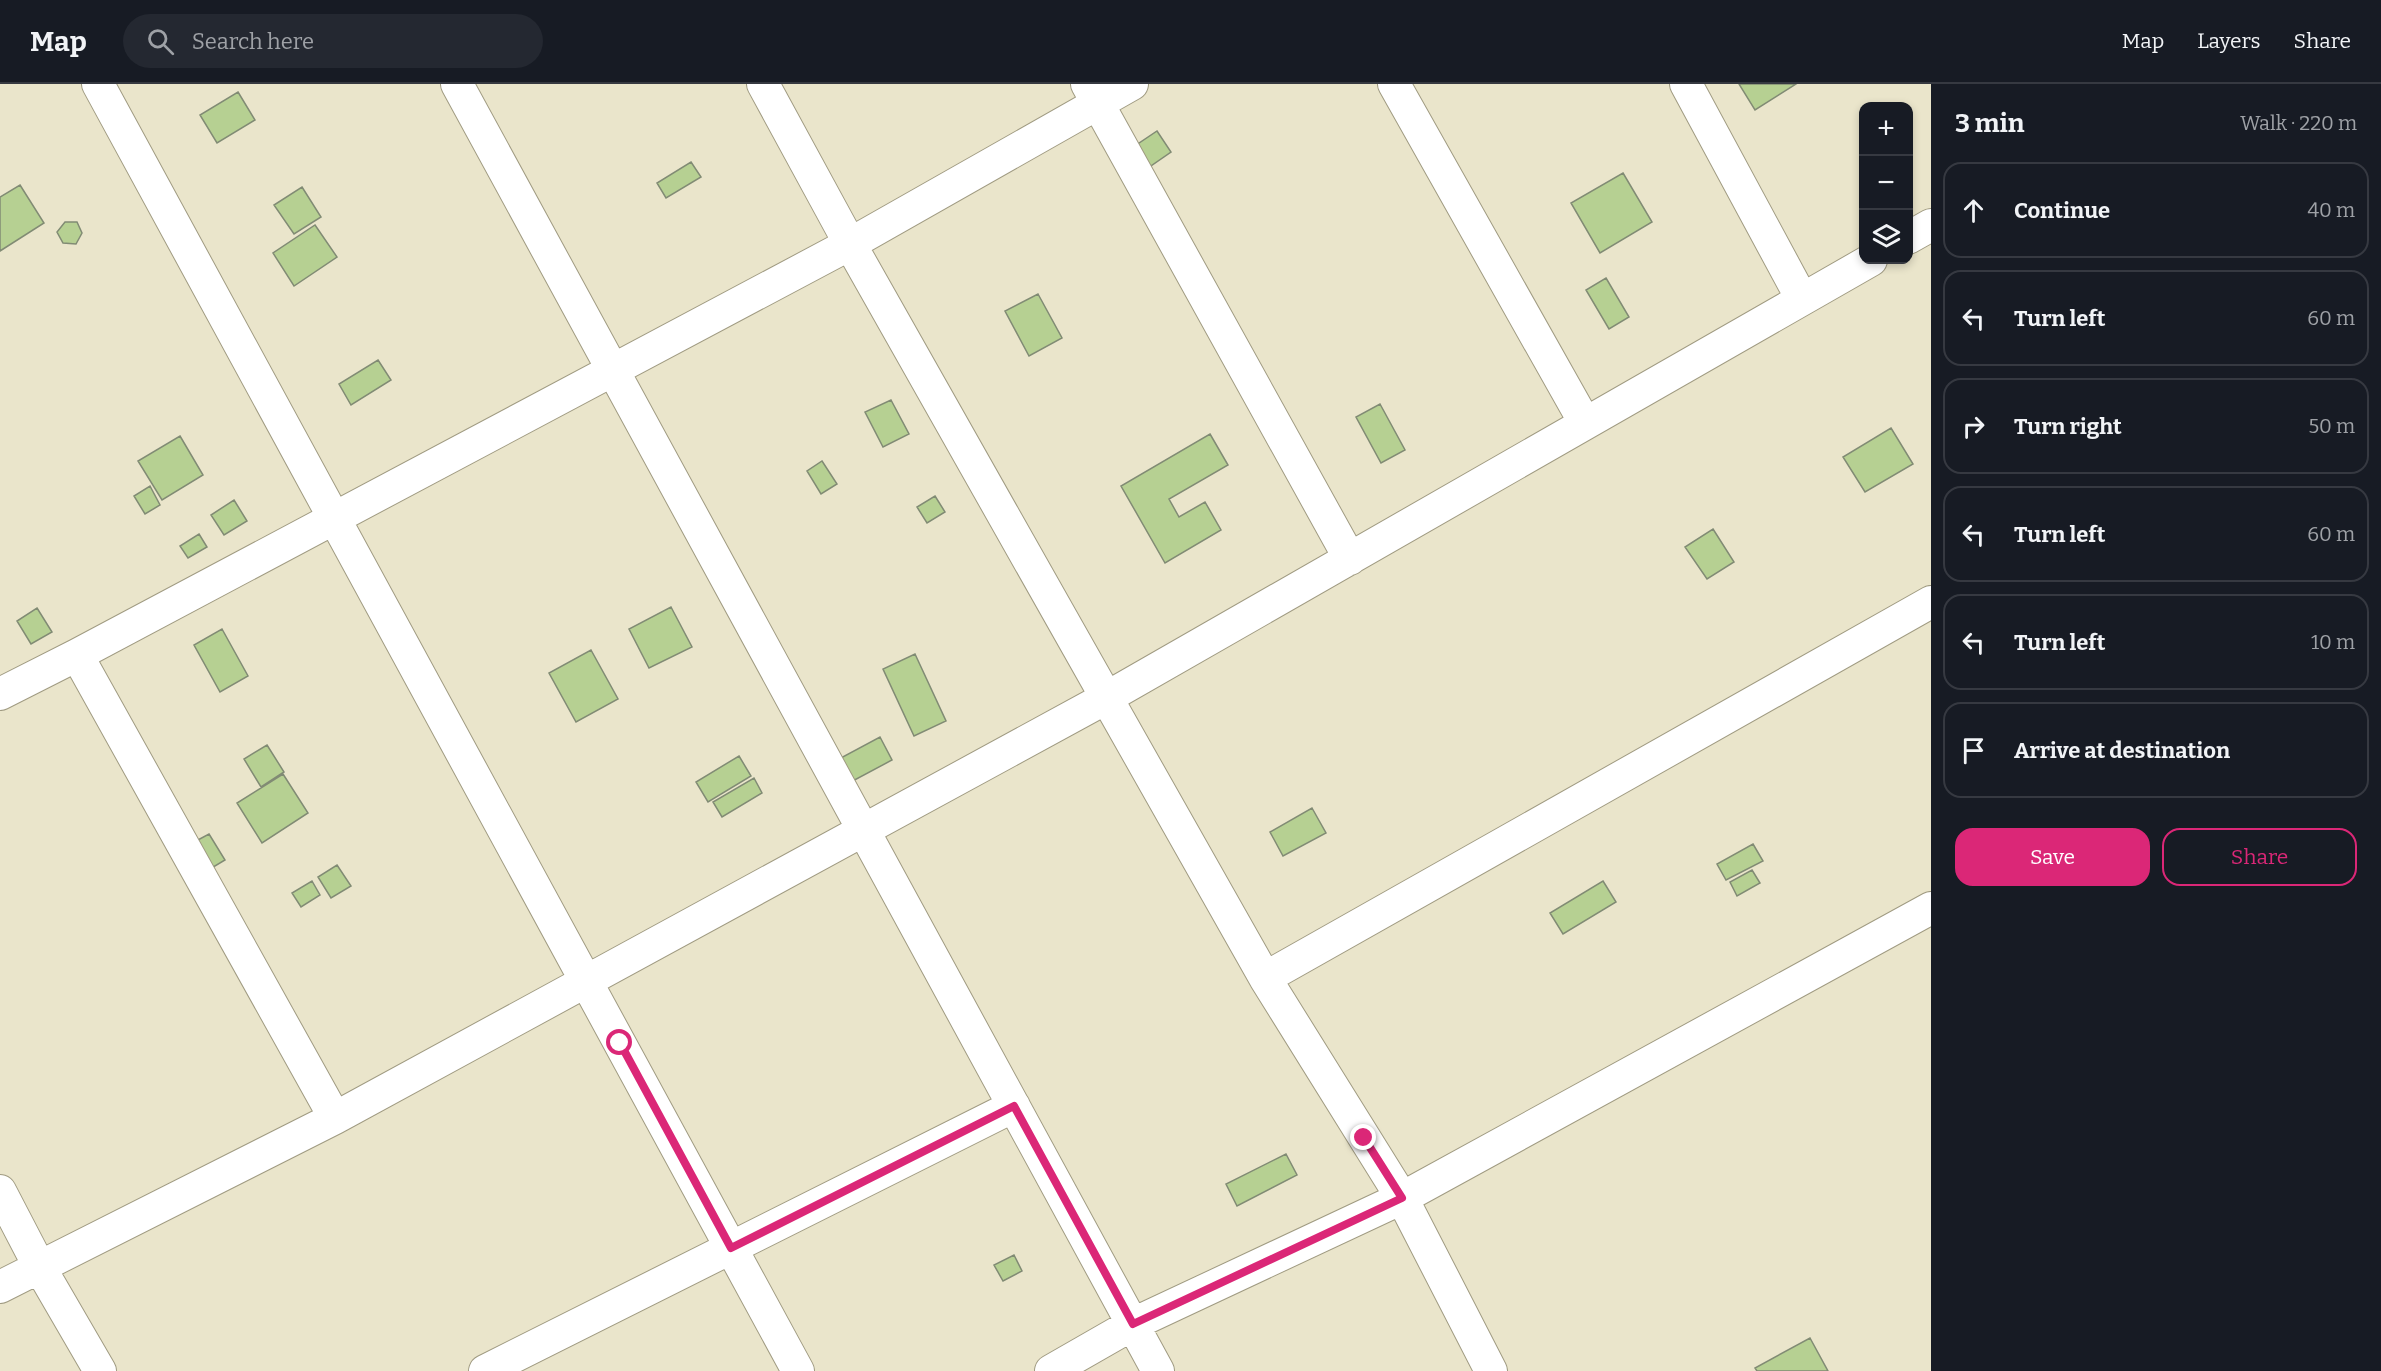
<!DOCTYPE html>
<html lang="en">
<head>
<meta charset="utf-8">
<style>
	:root { --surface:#171b24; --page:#242831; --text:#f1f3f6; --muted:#9ea1a6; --line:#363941; --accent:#db2777 }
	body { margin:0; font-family:Bitter,serif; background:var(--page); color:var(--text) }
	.controls { position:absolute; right:18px; top:18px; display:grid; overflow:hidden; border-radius:12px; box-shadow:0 3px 9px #0003 }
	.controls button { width:54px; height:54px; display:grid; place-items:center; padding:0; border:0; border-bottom:2px solid var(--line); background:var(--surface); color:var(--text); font:30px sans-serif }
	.stop { position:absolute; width:18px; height:18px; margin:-14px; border:4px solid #db2777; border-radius:50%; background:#fff }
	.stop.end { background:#db2777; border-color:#fff; box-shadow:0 2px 6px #0008 }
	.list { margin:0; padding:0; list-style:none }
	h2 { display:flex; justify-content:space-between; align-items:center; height:78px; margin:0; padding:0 24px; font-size:26px }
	h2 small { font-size:20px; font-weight:400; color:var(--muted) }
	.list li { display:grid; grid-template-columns:39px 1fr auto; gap:18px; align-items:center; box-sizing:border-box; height:96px; margin:0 12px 12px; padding:0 12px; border:2px solid var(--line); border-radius:18px }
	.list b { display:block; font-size:22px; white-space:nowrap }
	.list em { font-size:20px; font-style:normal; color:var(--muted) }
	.actions { display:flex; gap:12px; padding:18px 24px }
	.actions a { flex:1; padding:14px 0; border:2px solid var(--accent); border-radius:18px; text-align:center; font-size:21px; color:var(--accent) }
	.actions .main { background:var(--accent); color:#fff }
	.icon { flex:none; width:33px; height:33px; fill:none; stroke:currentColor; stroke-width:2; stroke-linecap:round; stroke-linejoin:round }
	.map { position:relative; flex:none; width:1931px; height:1287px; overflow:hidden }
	header { display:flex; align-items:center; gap:36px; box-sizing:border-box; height:84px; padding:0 30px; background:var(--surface); border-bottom:2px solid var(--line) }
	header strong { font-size:28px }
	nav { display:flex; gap:33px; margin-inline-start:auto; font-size:21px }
	.search { width:420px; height:54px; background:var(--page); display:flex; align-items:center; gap:15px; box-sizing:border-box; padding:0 21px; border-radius:33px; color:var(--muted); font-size:22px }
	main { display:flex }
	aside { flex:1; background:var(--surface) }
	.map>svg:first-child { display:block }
</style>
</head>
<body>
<header>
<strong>Map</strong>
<div class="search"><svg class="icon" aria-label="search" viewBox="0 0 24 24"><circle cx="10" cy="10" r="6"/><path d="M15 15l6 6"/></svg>Search here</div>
<nav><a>Map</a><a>Layers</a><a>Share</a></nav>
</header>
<main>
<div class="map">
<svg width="1931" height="1287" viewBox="0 0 1931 1287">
	<rect width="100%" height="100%" fill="#eae5cb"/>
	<path fill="#b6d092" stroke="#818b74" stroke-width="1.5" d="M1739 0H1796L1755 26Z
		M238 8 255 36 217 59 200 31Z
		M1157 47 1171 68 1132 95 1117 74Z
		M691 78 701 93 666 114 657 99Z
		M1623 89 1652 138 1600 169 1571 119Z
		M20 101 44 139 0 167V113Z
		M302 103 321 133 294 150 274 121Z
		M65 138H77L82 149 76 160 63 159 57 148Z
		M315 141 337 173 294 202 273 169Z
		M1606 194 1629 233 1609 245 1586 206Z
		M1038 210 1062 254 1029 272 1005 227Z
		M378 276 391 296 351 321 339 300Z
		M891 316 909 350 883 363 865 328Z
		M1380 320 1405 366 1381 379 1356 333Z
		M1891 344 1913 380 1865 408 1843 373Z
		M1210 350 1228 381 1169 415 1179 433 1205 418 1221 446 1165 479 1121 402Z
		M180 352 203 391 162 416 138 377Z
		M822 377 837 400 821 410 807 387Z
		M150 402 160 421 145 430 134 412Z
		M935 412 945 428 927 439 917 423Z
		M234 416 247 437 224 451 211 431Z
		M1713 445 1734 478 1707 495 1685 463Z
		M199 450 207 463 188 474 180 462Z
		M671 523 692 563 649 584 629 545Z
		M37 524 52 548 31 560 17 537Z
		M222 545 248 592 220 608 194 561Z
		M591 566 618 615 576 638 549 589Z
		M915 570 946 637 914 652 883 585Z
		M880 653 892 676 849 699 837 676Z
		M267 661 284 688 261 703 244 675Z
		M739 672 751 692 708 718 696 698Z
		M283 690 308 729 262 759 237 719Z
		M754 694 762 709 722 733 713 718Z
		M1312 724 1326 749 1283 772 1270 748Z
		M209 750 225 776 210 785 194 758Z
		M1753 760 1763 777 1726 796 1717 780Z
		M337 781 351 802 331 814 318 793Z
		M1752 786 1760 799 1737 812 1730 798Z
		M312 797 320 811 301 823 292 809Z
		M1603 797 1616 818 1563 850 1550 829Z
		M1286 1070 1297 1091 1237 1122 1226 1100Z
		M1014 1171 1022 1187 1003 1197 994 1181Z
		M1810 1254 1828 1287H1757L1755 1284Z"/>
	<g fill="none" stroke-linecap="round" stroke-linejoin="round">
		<defs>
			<path id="street" d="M98 0 798 1287
				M457 0 1158 1287
				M763 0 850 160 1265 894 1402 1114 1491 1287
				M1087 0 1350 475
				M1394 0 1585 339
				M1686 0 1802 215
				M1908 154 1931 141
				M0 610 77 571 850 160 1132 0
				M1265 894 1931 518
				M335 1034 1106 614 1871 176
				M0 1107 39 1182 100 1287
				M0 1203 335 1034 77 571
				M485 1287 1014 1022
				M1051 1287 1133 1240 1402 1114 1931 824"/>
		</defs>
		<use href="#street" stroke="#a09b82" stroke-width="34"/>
		<use href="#street" stroke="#fff" stroke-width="32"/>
	</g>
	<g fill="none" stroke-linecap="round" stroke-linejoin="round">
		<path stroke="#db2777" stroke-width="8" d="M620 959 731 1164 1014 1022 1133 1240 1402 1114 1364 1054"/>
	</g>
</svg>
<div class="controls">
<button>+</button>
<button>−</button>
<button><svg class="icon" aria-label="layers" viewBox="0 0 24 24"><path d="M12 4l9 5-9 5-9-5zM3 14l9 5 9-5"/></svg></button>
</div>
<div class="stop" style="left:620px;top:959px"></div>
<div class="stop end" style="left:1364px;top:1054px"></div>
</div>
<aside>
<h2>3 min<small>Walk · 220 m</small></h2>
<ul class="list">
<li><svg class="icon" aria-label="ahead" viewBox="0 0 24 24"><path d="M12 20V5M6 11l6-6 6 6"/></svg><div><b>Continue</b></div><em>40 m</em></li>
<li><svg class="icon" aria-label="left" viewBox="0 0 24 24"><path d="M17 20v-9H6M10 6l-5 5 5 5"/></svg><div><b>Turn left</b></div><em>60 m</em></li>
<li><svg class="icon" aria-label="right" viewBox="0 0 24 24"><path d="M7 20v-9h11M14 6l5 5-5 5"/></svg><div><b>Turn right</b></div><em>50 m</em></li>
<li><svg class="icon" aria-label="left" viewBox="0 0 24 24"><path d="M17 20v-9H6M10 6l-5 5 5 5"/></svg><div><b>Turn left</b></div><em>60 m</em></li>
<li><svg class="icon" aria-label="left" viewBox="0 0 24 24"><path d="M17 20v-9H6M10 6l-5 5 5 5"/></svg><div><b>Turn left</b></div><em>10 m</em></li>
<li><svg class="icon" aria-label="arrive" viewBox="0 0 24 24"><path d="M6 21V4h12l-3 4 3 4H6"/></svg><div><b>Arrive at destination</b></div></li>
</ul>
<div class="actions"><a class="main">Save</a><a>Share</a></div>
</aside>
</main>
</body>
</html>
